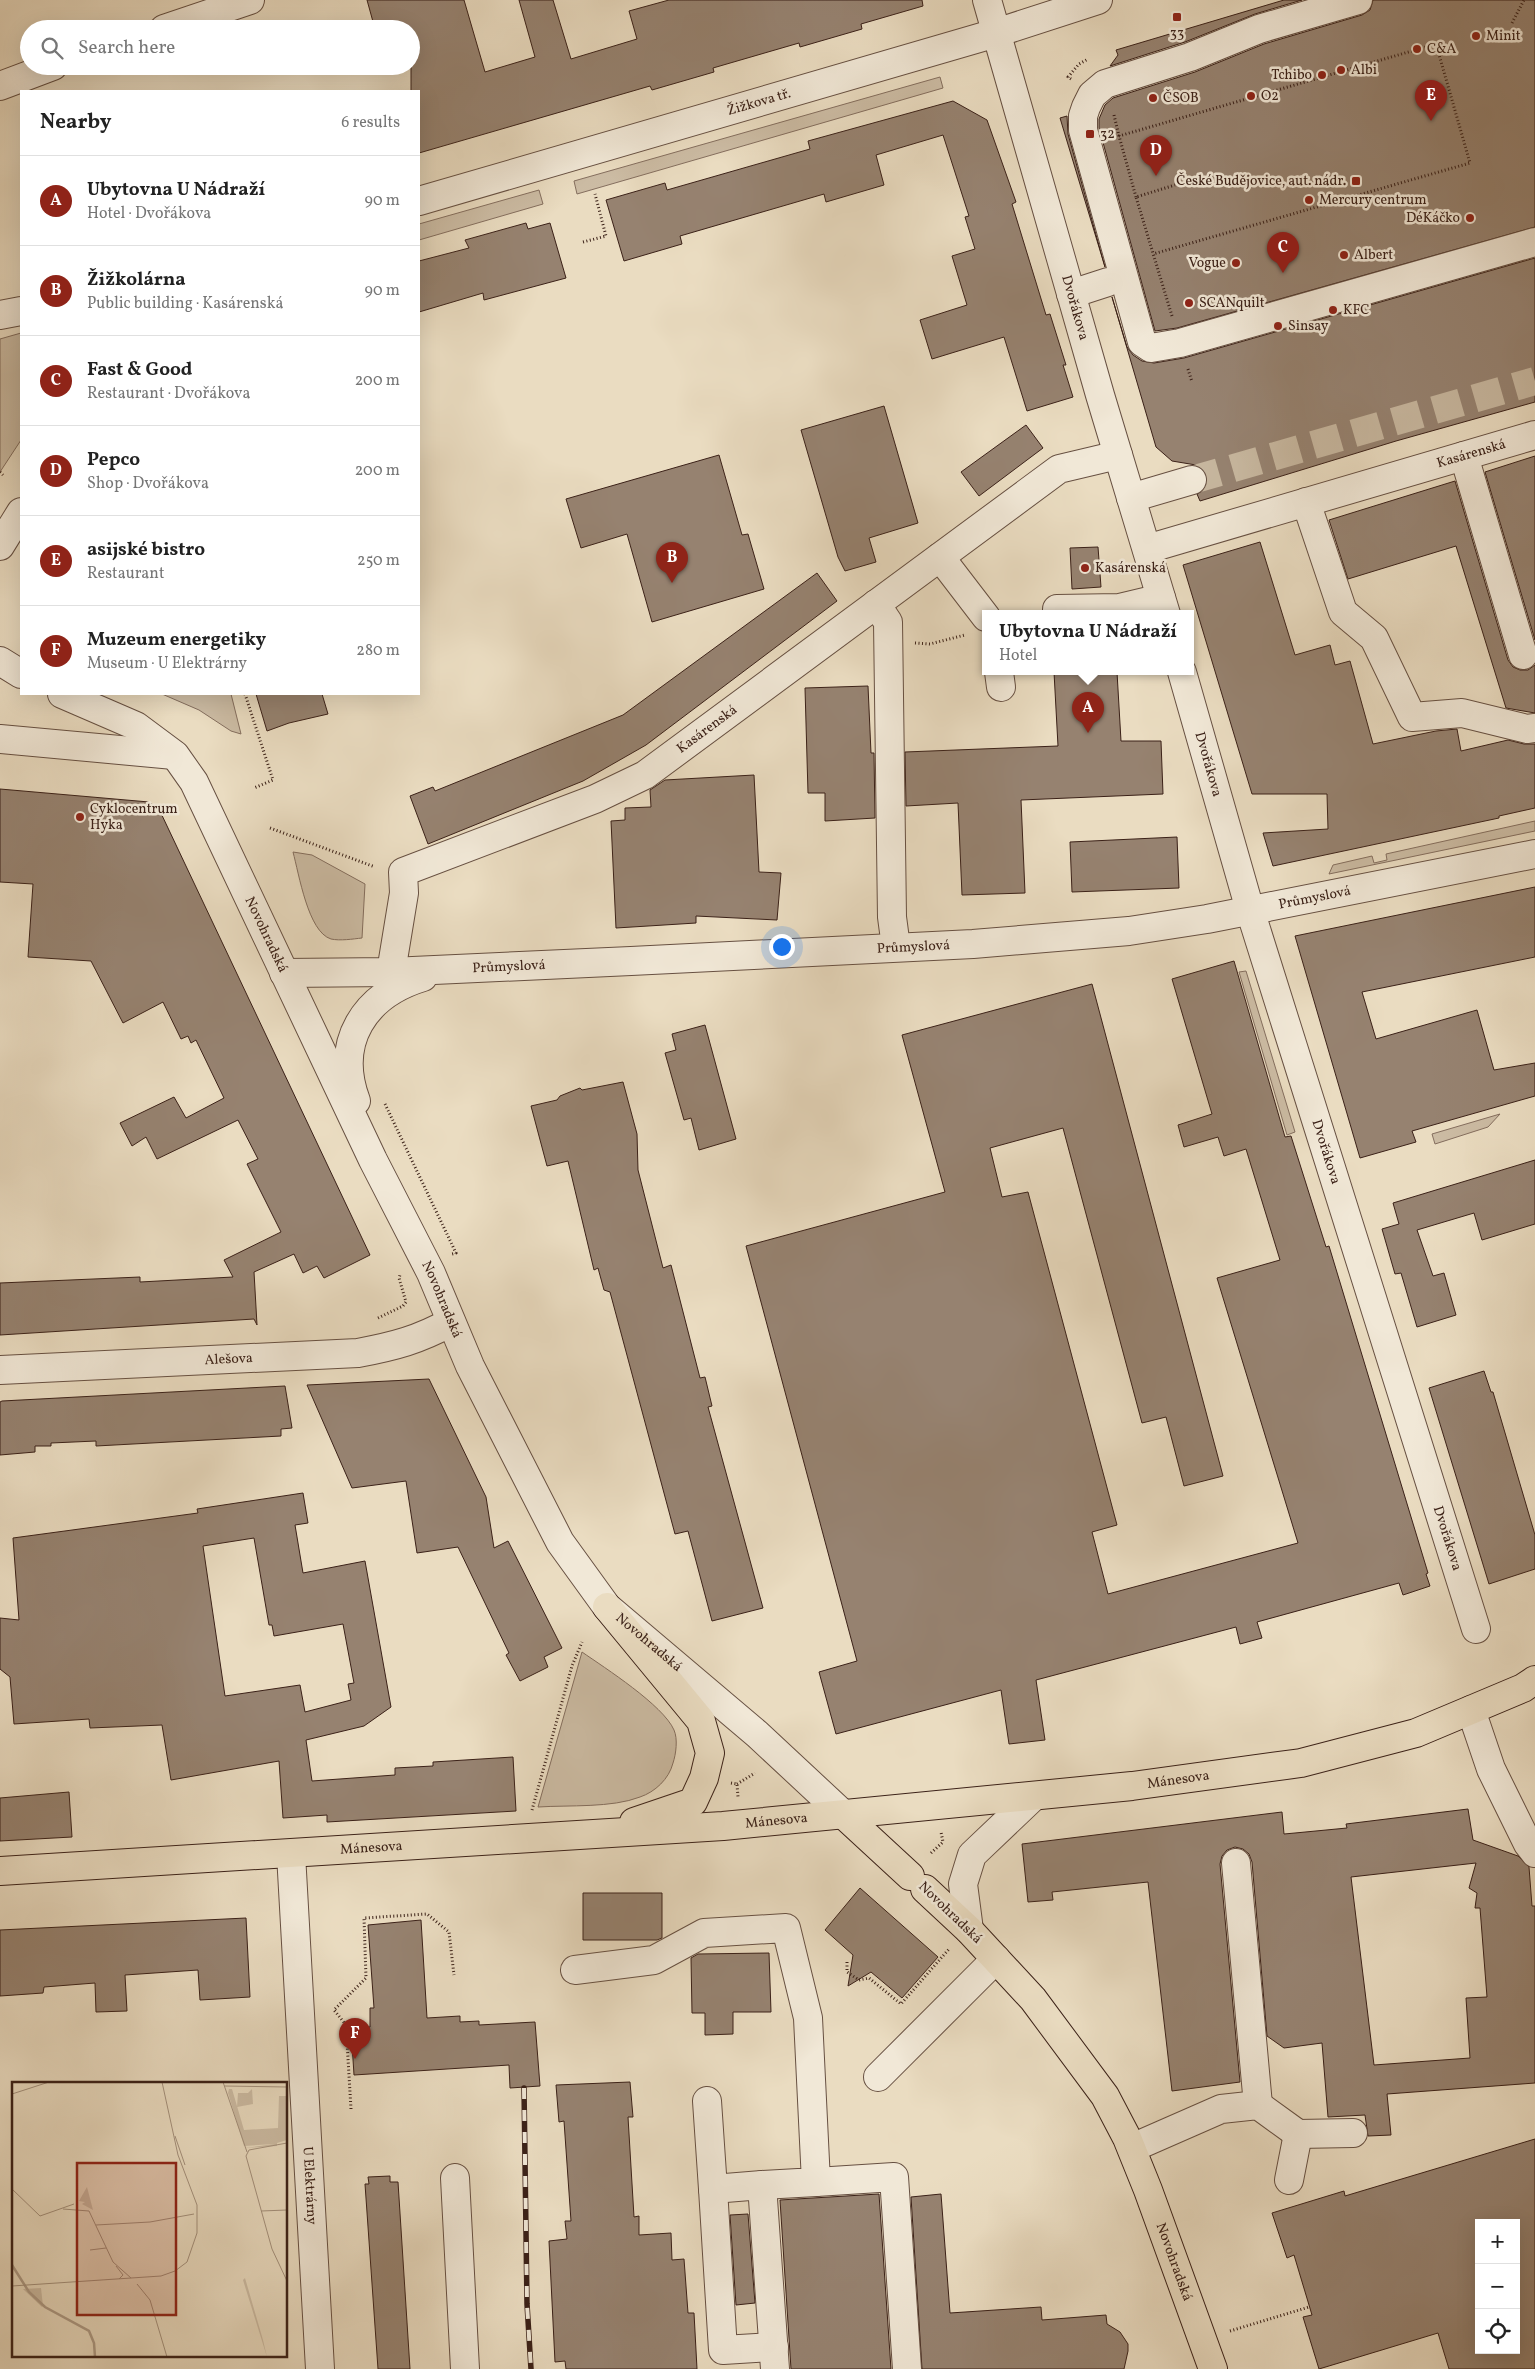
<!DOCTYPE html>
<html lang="en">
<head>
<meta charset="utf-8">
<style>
	:root { --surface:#fff; --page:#f2f2f2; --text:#222; --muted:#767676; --line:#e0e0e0; --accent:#8f2418 }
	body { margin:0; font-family:Vollkorn,serif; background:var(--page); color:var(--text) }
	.controls { position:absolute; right:15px; bottom:15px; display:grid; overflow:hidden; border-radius:0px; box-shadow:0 5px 20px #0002 }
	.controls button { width:45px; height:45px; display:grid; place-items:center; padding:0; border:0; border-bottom:1px solid var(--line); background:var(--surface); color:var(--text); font:25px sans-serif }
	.you { position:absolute; left:781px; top:946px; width:18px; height:18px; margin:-12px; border:4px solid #fff; border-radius:50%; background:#1a73e8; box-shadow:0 0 0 8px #1a73e833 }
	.badge { display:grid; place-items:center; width:32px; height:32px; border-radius:50%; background:var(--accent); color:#fff; font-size:16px; font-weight:700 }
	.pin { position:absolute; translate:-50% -41px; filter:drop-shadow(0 1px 2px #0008) }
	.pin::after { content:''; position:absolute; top:26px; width:18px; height:15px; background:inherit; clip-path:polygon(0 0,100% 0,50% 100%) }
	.popup { position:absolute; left:982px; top:610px; width:212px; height:65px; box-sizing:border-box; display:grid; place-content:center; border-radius:0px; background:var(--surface); filter:drop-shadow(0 1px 4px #0005); font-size:16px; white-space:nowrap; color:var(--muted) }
	.popup b { font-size:19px; color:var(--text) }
	.popup::after { content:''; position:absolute; left:50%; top:100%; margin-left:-10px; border:10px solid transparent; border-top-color:var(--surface) }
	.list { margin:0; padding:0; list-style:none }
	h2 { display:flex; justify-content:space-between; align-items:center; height:65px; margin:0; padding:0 20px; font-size:21px }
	h2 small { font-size:16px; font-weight:400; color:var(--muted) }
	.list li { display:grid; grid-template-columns:32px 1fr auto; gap:15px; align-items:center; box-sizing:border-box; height:90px; padding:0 20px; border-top:1px solid var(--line) }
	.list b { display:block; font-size:19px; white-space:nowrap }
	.list p { margin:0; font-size:16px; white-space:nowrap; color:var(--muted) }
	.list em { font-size:16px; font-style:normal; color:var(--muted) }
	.icon { flex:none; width:28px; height:28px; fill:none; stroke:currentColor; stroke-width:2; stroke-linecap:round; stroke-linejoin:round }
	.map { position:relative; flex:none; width:1535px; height:2369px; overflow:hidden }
	.search { position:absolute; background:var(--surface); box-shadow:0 5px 20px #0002; left:20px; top:20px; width:400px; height:55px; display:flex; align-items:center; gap:12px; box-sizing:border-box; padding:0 18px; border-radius:28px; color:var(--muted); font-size:19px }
	.panel { position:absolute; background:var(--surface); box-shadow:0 5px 20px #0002; left:20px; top:90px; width:400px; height:605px; border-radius:0px }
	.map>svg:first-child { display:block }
</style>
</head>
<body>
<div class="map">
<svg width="1535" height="2369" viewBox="0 0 1535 2369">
	<rect width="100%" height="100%" fill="#eadcc1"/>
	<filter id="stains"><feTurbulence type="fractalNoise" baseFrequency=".004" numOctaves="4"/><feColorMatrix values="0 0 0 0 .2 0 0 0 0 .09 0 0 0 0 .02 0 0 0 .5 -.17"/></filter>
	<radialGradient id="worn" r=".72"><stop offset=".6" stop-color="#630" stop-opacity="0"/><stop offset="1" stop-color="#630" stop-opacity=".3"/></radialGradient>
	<path fill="#ccbca4" stroke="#846e5e" d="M940 77 943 88 577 194 574 181Z
		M539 190 543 204 419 240V224Z
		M21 333V440L0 472V339Z
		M162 694H231L241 734 231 731 199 710Z
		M1535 821V831L1329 874 1333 865 1372 856 1374 863 1387 860 1386 854Z
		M293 852 312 855 365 884 362 938C353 939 340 941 331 939 308 932 299 874 293 852Z
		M1246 971 1295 1132 1287 1135 1239 972Z
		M1500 1114 1488 1127 1435 1144 1432 1134Z
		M582 1652C605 1668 663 1705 674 1730 678 1739 676 1754 673 1763 669 1779 655 1792 640 1797 612 1808 569 1805 538 1807Z"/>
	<path fill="#968270" stroke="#3b2118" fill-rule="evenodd" d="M367 0H464L485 72 535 57 519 0H553L571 59 637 39 629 11 669 0H922L923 6 861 24 862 29 800 47 799 43 713 68 714 72 652 90 650 86 419 153V91H411V29H375Z
		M1284 0H1302L1255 14 1185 42 1110 66 1118 55 1116 50Z
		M1373 0H1535V227L1177 328 1155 331 1099 128V119L1105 105 1113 98 1195 72 1264 44 1362 15 1370 10Z
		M953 101 987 120 1016 202 1012 204 1046 315 1050 314 1066 365H1063L1073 397 1027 411 1004 337 932 359 920 320 967 305 952 256 975 249 965 217 969 216 943 135 876 155 884 185 826 202 824 194 680 236 682 244 624 261 606 200 665 183 667 190 810 149 808 141Z
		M1067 116 1068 134 1105 267 1060 118Z
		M526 223 528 229 550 223 566 278 484 300 483 293 419 312V261L469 248 465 240Z
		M1535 258V402L1396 441 1200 501 1197 494 1204 490 1207 483V475L1203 469 1196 465 1172 461 1156 447 1112 297 1127 347 1133 355 1142 361 1154 363 1184 358Z
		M884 406 918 523 869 538 876 562 845 571 838 557 801 430Z
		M1026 425 1043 448 979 496 961 472Z
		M719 455 742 535 748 534 764 589 652 622 627 534 581 548 566 499Z
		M1535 456V640L1485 472Z
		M1455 481 1508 660 1513 667 1520 670H1528L1535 665V713L1506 708 1456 546 1348 579 1329 520Z
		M1260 542 1295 655 1330 645 1335 665 1350 661 1373 744 1436 731 1457 729 1461 751 1508 740 1524 744H1535V808L1499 816V818L1273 866 1263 833 1328 829 1327 794H1252L1183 565Z
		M1098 547 1101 587 1072 589 1070 548Z
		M817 573 837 601 646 745 583 781 428 844 410 796 433 787 435 791 623 715Z
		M1054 672H1117L1121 741H1161L1163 794 1021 800 1025 893 962 895 958 803 906 806 905 752 1058 746Z
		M868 686 871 753H874L875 818 825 821V793H808L805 688Z
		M256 694H322L328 714 289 723 267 731Z
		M754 775 759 872 781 873 777 920 696 916V923L616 928 611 821 625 820V808L651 807 650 790 665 780Z
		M0 789 149 802 159 809 370 1255 324 1278 317 1266 303 1273 294 1254 254 1272 257 1325 254 1319 0 1335V1283L140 1277V1282L233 1277 224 1260 281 1232 247 1164 258 1159 238 1120 157 1159 146 1137 132 1146 120 1123 174 1097 186 1118 224 1098 196 1040 191 1043 188 1036 181 1039 163 1002 123 1023 91 961 28 957 33 884 0 882Z
		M1177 837 1179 888 1072 892 1070 842Z
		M1535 887V957L1362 992 1376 1039 1477 1010 1494 1070 1535 1063V1096L1412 1131 1416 1142 1360 1158 1295 936Z
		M1234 961 1285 1137 1291 1136 1326 1247 1329 1246 1428 1573 1426 1574 1430 1586 1403 1595 1399 1583 1257 1622 1262 1638 1240 1644 1236 1627 1036 1680 1045 1740 1009 1744 1001 1690 836 1734 819 1672 857 1661 746 1246 945 1192 902 1035 1092 984 1223 1476 1184 1486 1166 1417 1142 1423 1063 1128 990 1148 1002 1197 1028 1192 1117 1525 1092 1532 1108 1594 1298 1543 1217 1278 1280 1260 1246 1149 1224 1156 1218 1137 1184 1147 1178 1125 1212 1114 1172 979Z
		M705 1025 736 1139 699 1150 691 1118 684 1120 665 1053 676 1050 672 1034Z
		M623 1082 637 1134 638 1170 663 1268 671 1265 700 1378 705 1377 712 1406 708 1407 763 1608 712 1621 688 1531 675 1534 610 1292 604 1290 598 1268 594 1270 568 1161 547 1166 531 1106 557 1100 560 1096 580 1088 582 1090Z
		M1535 1160V1224L1482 1240 1474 1213 1417 1230 1433 1276 1444 1273 1456 1315 1417 1327 1401 1273 1395 1274 1382 1229 1399 1224 1393 1203Z
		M1484 1371 1491 1392H1493L1535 1535V1569L1489 1584 1429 1388Z
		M429 1379 486 1497 494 1548 508 1541 562 1648 544 1657 548 1667 520 1681 506 1655 509 1653 458 1547 417 1553 406 1481 352 1488 307 1385Z
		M285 1386 292 1428 281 1429V1436L96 1446V1441L51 1443V1446H35V1452L0 1455V1402L2 1401Z
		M303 1493 308 1523 295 1525 303 1573 365 1561 391 1707 364 1726 306 1740 312 1781 395 1775V1768L433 1766V1762L513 1757 516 1811 327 1822V1815L283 1818 279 1761 171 1780 162 1725 90 1728 89 1719 14 1724 10 1677 0 1669V1618L19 1620 13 1538 198 1513 197 1509ZM254 1538 269 1625H272L274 1636 343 1624 354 1683 348 1684 351 1700 305 1712 300 1685 225 1696 203 1546Z
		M69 1792 72 1837 0 1841V1798Z
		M1468 1809 1473 1840 1518 1856 1529 1867 1532 1906H1535V2083L1387 2094 1391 2135 1368 2136 1365 2115 1328 2117 1322 2043 1284 2048 1267 2036 1252 1862 1249 1854 1243 1849 1235 1847 1227 1850 1222 1856 1220 1864 1240 2082 1172 2091 1148 1882 1052 1892 1053 1900 1028 1902 1022 1844 1282 1812 1284 1834 1295 1833 1347 1828 1346 1824ZM1476 1863 1469 1888 1477 1893 1475 1908H1480L1487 1997 1466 1998 1470 2058 1374 2065 1351 1877Z
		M860 1888 938 1957 902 1998 871 1972 848 1986 853 1955 825 1930Z
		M583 1893H662V1938L657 1940H583Z
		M246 1918 250 1997 200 2000 198 1970 125 1975 127 2011 96 2012 95 1983 44 1987 43 1993 0 1996V1930Z
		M421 1920 427 2018 460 2016V2022L479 2021V2025L535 2022 540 2086 510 2088 509 2065 354 2075 351 2028 370 2027V2008H374L368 1925Z
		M769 1953 771 2012H733V2034L705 2035V2013H692L691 1958 698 1954Z
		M630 2082 633 2117H628L634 2217 639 2216V2235L671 2233 672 2260 684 2259 688 2313H694L697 2369H566L565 2361 555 2362 549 2241 567 2239 565 2221H571L564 2121 559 2122 556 2085Z
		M1535 2139V2369H1449L1438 2333 1319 2369 1303 2317 1312 2315 1294 2255 1287 2258 1272 2213 1344 2191 1345 2196ZM1479 2223H1516V2350H1479Z
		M390 2176V2182H398L410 2369H378L365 2184H369L368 2177Z
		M879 2194 891 2369H791L780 2200Z
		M941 2194 950 2313 1041 2307 1042 2320 1106 2315 1107 2324 1120 2332 1128 2344V2351L1124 2369H922L911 2197Z
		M748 2214 755 2303 736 2305 730 2215Z"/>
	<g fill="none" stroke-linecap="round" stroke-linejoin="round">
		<path stroke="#c7b79f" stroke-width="28" stroke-dasharray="28 14" stroke-linecap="butt" d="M1192 480 1535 381"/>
		<defs>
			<g id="minor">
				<path id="s1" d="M987 0 1100 395 1166 614"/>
				<path d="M1358 0 1259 29 1190 57 1105 84 1092 95 1086 107 1083 116V130L1142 342 1151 348 1180 343 1535 242"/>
				<path d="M164 29 250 0"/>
				<path d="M0 86 53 66"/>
				<path id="s2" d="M419 201 996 33 1098 0"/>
				<path d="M1071 294 1108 282"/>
				<path d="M0 315 21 311"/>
				<path d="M1464 456 1523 655"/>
				<path d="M1131 498 1192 480"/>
				<path d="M1306 502 1343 612 1374 638 1412 717 1462 713 1527 729 1535 728"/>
				<path d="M0 546 21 512"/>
				<path id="s3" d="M1147 549 1535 435"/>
				<path d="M940 557 986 617"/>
				<path d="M876 604 888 622 892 917 896 947"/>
				<path d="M1057 609 1119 608 1161 598"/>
				<path d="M0 661 21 674"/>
				<path d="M999 672 1001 687"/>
				<path id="s4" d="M1182 672 1250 910 1476 1629"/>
				<path id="s5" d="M62 694 136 726 175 755 194 782 373 1160 431 1273 470 1366 560 1542 607 1607 757 1734 845 1816"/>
				<path d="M0 739 174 755"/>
				<path id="s6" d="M391 972 404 893 403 872 595 799 645 775 1059 469 1118 455"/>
				<path id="s7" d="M284 973 391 972 631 961 973 944 1129 931 1207 919 1535 854"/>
				<path d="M356 1101C334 1042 364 995 423 977"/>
				<path id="s8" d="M0 1370 358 1353C395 1346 418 1340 451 1322"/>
				<path d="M1471 1710 1491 1769 1528 1844 1535 1853"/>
				<path id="s9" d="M291 1854 320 2369"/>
				<path d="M1236 1863 1258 2105"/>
				<path d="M969 1930 963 1884 972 1855 1034 1796"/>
				<path d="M575 1970 654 1960 704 1933 786 1928 808 2018 816 2182 762 2185"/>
				<path d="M878 2077 996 1959"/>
				<path d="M707 2101 713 2189 762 2185 775 2369"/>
				<path d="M1132 2148 1221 2109 1258 2105 1298 2134 1353 2133"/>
				<path d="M455 2178 465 2369"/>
				<path d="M1289 2180 1298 2134"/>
				<path d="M816 2182 894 2177 907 2369"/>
				<path d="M713 2189 723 2350 774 2347"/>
			</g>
			<g id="major">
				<path d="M607 1607 701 1721 710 1753 704 1778 693 1802 634 1822"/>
				<path d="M845 1816 910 1876"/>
				<path id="s10" d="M0 1871 723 1826 1132 1786 1301 1763 1416 1733 1523 1688 1535 1680"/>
				<path id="s11" d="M925 1889 969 1930 1033 1999 1105 2096 1127 2138 1148 2190 1213 2369"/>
			</g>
		</defs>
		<use href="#minor" stroke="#675042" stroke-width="30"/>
		<use href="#major" stroke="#3b2118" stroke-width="30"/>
		<path stroke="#3b2118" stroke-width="3" stroke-dasharray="1 2.5" stroke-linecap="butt" d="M1512 23 1524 0
			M1071 79 1068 77 1079 64 1088 59
			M1114 115 1119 136
			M1136 197 1119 136 1436 44 1470 163 1153 254
			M583 242 606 236 595 194
			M1172 316 1136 197 1175 185
			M1188 369 1192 382
			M0 472 3 475
			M915 643 930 644 965 635
			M245 694 273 780 254 788
			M270 828 375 867
			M385 1104 456 1253 452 1254
			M378 1318 403 1306 406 1302 399 1278 400 1275
			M731 1783 737 1784 738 1797
			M737 1784 755 1773
			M532 1810 572 1666 582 1642
			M931 1853 943 1842 941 1832
			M847 1962V1972L859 1980 869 1978 901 2004 949 1949
			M351 2109 346 2025 334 2010 366 1978 364 1918 427 1914 449 1932 454 1975
			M1230 2331 1309 2307"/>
		<use href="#minor" stroke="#f1e8d7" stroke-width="28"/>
		<use href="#major" stroke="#eadcc1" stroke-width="28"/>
		<defs>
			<path id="rail" d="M524 2088 527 2304 531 2369"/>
		</defs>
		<use href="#rail" stroke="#3b2118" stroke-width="5.5"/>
		<use href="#rail" stroke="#f1e8d7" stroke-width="4" stroke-dasharray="11" stroke-linecap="butt"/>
	</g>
	<g fill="#8f2418" stroke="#f1e8d7" stroke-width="2">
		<rect x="1172" y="12" width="10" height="10" rx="2.5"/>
		<circle cx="1476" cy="36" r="5"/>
		<circle cx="1417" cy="49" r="5"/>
		<circle cx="1341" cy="70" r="5"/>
		<circle cx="1322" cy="75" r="5"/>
		<circle cx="1251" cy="96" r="5"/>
		<circle cx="1153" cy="98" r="5"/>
		<rect x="1085" y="129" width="10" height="10" rx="2.5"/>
		<rect x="1351" y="176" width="10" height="10" rx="2.5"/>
		<circle cx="1309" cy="200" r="5"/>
		<circle cx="1470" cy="218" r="5"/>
		<circle cx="1344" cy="255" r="5"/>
		<circle cx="1236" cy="263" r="5"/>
		<circle cx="1189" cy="303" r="5"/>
		<circle cx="1333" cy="310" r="5"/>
		<circle cx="1278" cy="326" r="5"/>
		<circle cx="1085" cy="568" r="5"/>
		<circle cx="80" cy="817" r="5"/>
	</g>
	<g text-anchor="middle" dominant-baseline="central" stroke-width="5" stroke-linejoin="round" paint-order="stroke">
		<g font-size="14" fill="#3b2118" stroke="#f1e8d7" text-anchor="start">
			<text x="1177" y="33" text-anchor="middle">33</text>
			<text x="1486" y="36">Minit</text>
			<text x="1427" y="49">C&amp;A</text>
			<text x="1351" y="70">Albi</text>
			<text x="1312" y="75" text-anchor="end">Tchibo</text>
			<text x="1261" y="96">O2</text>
			<text x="1163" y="98">ČSOB</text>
			<text x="1100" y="134">32</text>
			<text x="1346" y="181" text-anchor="end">České Budějovice, aut. nádr.</text>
			<text x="1319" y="200">Mercury centrum</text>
			<text x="1460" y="218" text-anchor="end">DéKáčko</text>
			<text x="1354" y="255">Albert</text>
			<text x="1226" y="263" text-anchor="end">Vogue</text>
			<text x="1199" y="303">SCANquilt</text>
			<text x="1343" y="310">KFC</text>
			<text x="1288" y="326">Sinsay</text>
			<text x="1095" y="568">Kasárenská</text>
			<text x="90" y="809">Cyklocentrum<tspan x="90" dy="16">Hyka</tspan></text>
		</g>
		<g font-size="14" fill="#3b2118" stroke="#f1e8d7">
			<text stroke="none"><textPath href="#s2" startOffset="354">Žižkova tř.</textPath></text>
			<text stroke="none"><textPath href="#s1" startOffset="320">Dvořákova</textPath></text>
			<text stroke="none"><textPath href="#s3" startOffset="338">Kasárenská</textPath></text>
			<text stroke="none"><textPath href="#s6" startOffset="439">Kasárenská</textPath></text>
			<text stroke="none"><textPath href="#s4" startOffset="96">Dvořákova</textPath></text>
			<text stroke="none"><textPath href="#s7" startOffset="1035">Průmyslová</textPath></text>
			<text stroke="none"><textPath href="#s5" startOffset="331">Novohradská</textPath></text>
			<text stroke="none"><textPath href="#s7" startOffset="630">Průmyslová</textPath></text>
			<text stroke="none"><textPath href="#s7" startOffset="225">Průmyslová</textPath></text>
			<text stroke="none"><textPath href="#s4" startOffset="501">Dvořákova</textPath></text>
			<text stroke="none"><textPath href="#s5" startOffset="736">Novohradská</textPath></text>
			<text stroke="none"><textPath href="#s8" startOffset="229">Alešova</textPath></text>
			<text stroke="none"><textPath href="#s4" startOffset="906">Dvořákova</textPath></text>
			<text stroke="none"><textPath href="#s5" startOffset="1141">Novohradská</textPath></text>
			<text stroke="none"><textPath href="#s10" startOffset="1182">Mánesova</textPath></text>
			<text stroke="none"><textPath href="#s10" startOffset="778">Mánesova</textPath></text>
			<text stroke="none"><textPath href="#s10" startOffset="372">Mánesova</textPath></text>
			<text transform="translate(950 1913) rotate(44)">Novohradská</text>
			<text stroke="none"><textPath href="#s9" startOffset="332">U Elektrárny</textPath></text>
			<text stroke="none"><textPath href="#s11" startOffset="455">Novohradská</textPath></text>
		</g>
	</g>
	<g transform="translate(12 2082)">
		<rect width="275" height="275" fill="#eadcc1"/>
		<path d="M220 7 232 48 266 46 267 14H275V58L265 61V64L233 66 262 62 232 64 216 11 217 7ZM240 7 241 22 225 25 226 11H236ZM75 105 81 128 70 122 73 120 67 119ZM233 196 251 258 255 275 231 198ZM29 206 31 224 30 225 11 207Z" fill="#ccbca4"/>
		<path fill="none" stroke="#ae9c88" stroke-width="2.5" d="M0 183 17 210 33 225 77 249 82 261 83 275"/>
		<path fill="none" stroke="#a4917d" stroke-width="1" d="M211 0 235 70M212 4 275 5M0 12 37 0M163 54 173 83M275 61 237 68 234 74 260 167 275 199M0 107 28 134 62 122M51 127 77 129M77 129 101 180 119 196M249 129 275 128M84 143 138 140 182 132M78 168 94 166M104 184 111 193 107 197M125 202 138 218 155 275M0 204 149 194 163 189 175 180 185 151V123L166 73 150 0"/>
		<path fill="#8f2418" fill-opacity="0.15" stroke="#8f2418" stroke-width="2.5" d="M65 81H164V233H65Z"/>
		<rect width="275" height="275" fill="none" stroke="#3b2118" stroke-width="2.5"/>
	</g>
	<rect width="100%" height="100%" filter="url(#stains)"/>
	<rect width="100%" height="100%" fill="url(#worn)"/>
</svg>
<div class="controls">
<button>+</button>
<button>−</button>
<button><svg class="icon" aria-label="locate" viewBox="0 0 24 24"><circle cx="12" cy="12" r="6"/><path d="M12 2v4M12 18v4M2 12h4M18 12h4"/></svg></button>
</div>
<div class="you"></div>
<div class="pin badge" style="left:1088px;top:733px">A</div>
<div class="popup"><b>Ubytovna U Nádraží</b>Hotel</div>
<div class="pin badge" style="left:672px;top:583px">B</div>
<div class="pin badge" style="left:1283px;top:273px">C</div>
<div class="pin badge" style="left:1156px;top:176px">D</div>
<div class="pin badge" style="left:1431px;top:121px">E</div>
<div class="pin badge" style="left:355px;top:2059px">F</div>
<div class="search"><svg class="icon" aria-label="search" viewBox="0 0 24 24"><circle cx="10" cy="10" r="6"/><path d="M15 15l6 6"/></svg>Search here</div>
<section class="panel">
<h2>Nearby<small>6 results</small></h2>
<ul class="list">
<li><span class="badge">A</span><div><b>Ubytovna U Nádraží</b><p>Hotel · Dvořákova</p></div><em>90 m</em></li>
<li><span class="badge">B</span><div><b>Žižkolárna</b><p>Public building · Kasárenská</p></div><em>90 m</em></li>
<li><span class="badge">C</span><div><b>Fast &amp; Good</b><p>Restaurant · Dvořákova</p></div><em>200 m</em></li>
<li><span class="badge">D</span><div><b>Pepco</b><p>Shop · Dvořákova</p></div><em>200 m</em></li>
<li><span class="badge">E</span><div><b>asijské bistro</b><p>Restaurant</p></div><em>250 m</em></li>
<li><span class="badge">F</span><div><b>Muzeum energetiky</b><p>Museum · U Elektrárny</p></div><em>280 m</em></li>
</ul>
</section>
</div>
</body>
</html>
